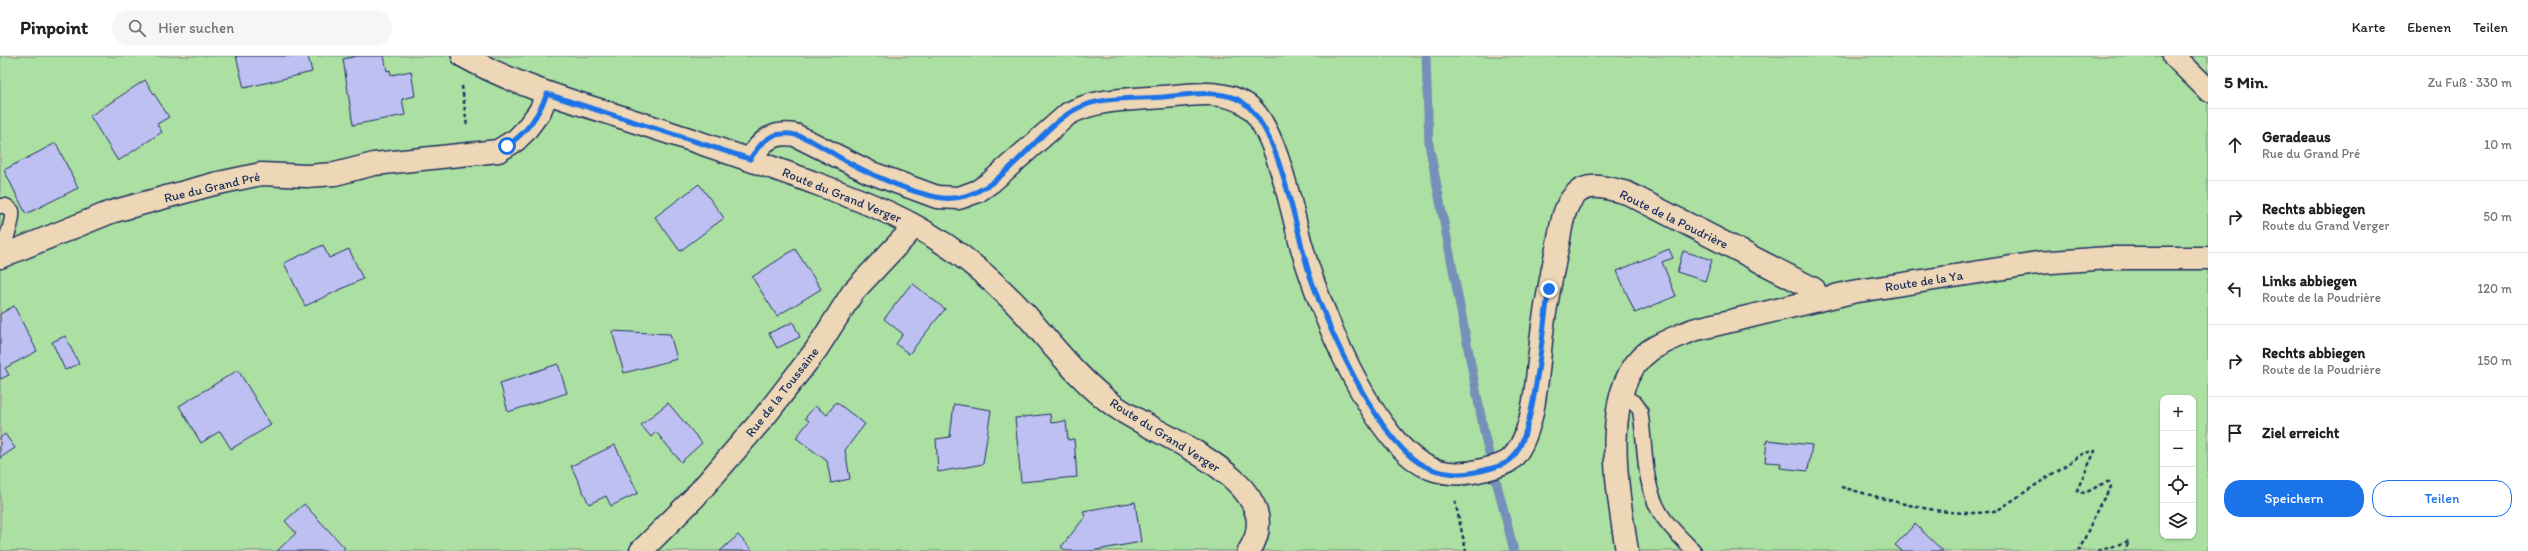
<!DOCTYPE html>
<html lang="de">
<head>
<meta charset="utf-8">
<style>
	:root { --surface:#fff; --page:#f6f6f6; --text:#202124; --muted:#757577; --line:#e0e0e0; --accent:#1a73e8 }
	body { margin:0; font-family:Itim,sans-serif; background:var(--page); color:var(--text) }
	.controls { position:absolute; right:12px; bottom:12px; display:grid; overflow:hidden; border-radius:8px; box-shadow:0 1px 3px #0004 }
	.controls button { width:36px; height:36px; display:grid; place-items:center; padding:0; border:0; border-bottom:1px solid var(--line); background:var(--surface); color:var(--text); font:20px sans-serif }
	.stop { position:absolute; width:12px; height:12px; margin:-9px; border:3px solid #1a73e8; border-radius:50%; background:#fff }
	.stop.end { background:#1a73e8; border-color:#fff; box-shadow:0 1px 4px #0008 }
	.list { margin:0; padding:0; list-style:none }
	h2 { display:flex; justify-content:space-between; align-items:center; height:52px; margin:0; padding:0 16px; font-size:17px }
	h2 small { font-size:13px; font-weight:400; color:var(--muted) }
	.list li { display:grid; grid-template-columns:26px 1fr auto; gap:12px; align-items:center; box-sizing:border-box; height:72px; padding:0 16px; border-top:1px solid var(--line) }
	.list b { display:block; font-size:15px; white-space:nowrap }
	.list p { margin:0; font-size:13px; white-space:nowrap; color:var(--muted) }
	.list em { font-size:13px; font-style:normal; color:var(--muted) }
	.actions { display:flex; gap:8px; padding:12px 16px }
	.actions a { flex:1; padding:9px 0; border:1px solid var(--accent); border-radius:16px; text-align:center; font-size:14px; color:var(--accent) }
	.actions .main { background:var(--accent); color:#fff }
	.icon { flex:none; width:22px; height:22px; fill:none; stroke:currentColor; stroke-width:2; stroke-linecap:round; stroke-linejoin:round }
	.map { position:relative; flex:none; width:2208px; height:495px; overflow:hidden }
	header { display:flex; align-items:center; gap:24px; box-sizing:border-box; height:56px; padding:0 20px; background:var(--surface); border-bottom:1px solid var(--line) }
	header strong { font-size:19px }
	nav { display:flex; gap:22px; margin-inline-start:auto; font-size:14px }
	.search { width:280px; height:36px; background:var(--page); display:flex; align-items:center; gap:10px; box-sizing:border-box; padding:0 14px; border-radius:22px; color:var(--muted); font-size:15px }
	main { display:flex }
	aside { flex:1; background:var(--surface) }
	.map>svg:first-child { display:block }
</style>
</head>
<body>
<header>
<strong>Pinpoint</strong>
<div class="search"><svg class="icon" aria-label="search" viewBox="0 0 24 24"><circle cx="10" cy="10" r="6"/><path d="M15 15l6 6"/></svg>Hier suchen</div>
<nav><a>Karte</a><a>Ebenen</a><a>Teilen</a></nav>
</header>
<main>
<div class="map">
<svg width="2208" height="495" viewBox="0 0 2208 495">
	<rect width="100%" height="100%" fill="#eed7b6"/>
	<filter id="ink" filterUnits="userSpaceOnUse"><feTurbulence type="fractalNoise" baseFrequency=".025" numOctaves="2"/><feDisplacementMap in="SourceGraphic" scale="8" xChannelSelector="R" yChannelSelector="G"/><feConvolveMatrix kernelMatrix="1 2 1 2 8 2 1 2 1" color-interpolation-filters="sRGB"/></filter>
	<g filter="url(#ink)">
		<path fill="#abe0a2" stroke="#638880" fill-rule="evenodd" d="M0 0H2208V495H0ZM2163 342H2193V480H2163Z"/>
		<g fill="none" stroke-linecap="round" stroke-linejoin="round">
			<path stroke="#7491ba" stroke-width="9" d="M1426 0 1429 88 1485 381 1514 495"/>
		</g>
		<path fill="#bec0f2" stroke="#1b2f5e" d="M236 0H308L312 16 244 32Z
			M357 0H384L387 15 390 14 391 19 411 15 415 40 402 43 405 59 353 69 343 3Z
			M145 24 169 61 157 68 162 76 118 105 90 60Z
			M56 87 78 132 26 158 4 114Z
			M699 128 724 162 680 195 655 161Z
			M323 189 329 202 349 193 363 223 305 250 284 207Z
			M795 193 821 233 777 260 752 221Z
			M1669 193 1673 202 1662 206 1676 240 1635 257 1617 215Z
			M1683 195 1712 204 1705 225 1677 216Z
			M912 227 945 253 909 298 896 288 903 278 884 263Z
			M14 250 37 295 5 312 9 319 0 323V258Z
			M793 266 800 281 777 292 769 277Z
			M612 275 670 278 677 303 624 317Z
			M65 280 79 308 65 314 52 286Z
			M558 308 567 337 508 356 500 327Z
			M238 314 271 369 231 393 220 375 201 387 179 350Z
			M836 346 865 368 845 394 850 423 831 427 827 405 796 382 809 365 805 362 815 350 827 359Z
			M668 347 702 387 681 406 656 376 651 381 641 369Z
			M954 348 991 354 983 408 938 416 936 383 950 381Z
			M1050 358 1051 367 1066 365 1068 384 1074 383 1077 421 1021 426 1015 362Z
			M5 378 15 392 0 402V382Z
			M1767 384 1812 389 1808 415 1780 412 1781 407 1765 406Z
			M615 389 638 437 611 450 606 440 589 448 571 410Z
			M1135 446 1141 486 1091 495H1067L1061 491 1085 461 1083 455Z
			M304 448 345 492 342 495H277L296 477 285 465Z
			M1915 468 1943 495H1902L1895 489Z
			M738 479 753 495H720Z"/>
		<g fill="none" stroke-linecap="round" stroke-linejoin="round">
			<defs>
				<path id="service" d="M0 150H6L12 155C14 170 2 182 6 198
					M1622 340 1635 347 1640 354C1646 389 1642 427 1661 458 1670 472 1682 483 1694 495"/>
				<path id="minor" d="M463 0C513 28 565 43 618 60 681 80 743 101 804 123 841 137 878 150 913 169 956 192 994 224 1027 260 1055 292 1081 326 1116 351 1157 380 1294 427 1249 495
					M2174 0 2208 34
					M750 103C762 85 772 75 795 79L869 116 937 141 959 142 978 135 991 126 1068 58C1097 42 1130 44 1163 41 1191 39 1222 32 1247 49 1275 69 1291 151 1300 185 1316 243 1372 391 1432 413 1449 419 1464 419 1482 414 1490 412 1503 410 1510 404 1539 378 1537 300 1544 263 1548 237 1553 212 1558 188 1561 173 1563 151 1574 140 1588 124 1610 133 1627 137L1814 233 1818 243
					M0 201 111 156 214 128 261 118 307 120 335 118 374 108 498 95 516 84 525 75 540 55 547 38
					M641 495 694 442 765 360 816 294 853 236 915 170"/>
				<path id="tertiary" d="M1627 495C1619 442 1597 332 1649 295 1662 286 1679 280 1693 274L1852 236 2037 207 2109 202H2208"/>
			</defs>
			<use href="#service" stroke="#1b2f5e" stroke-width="17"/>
			<use href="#minor" stroke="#1b2f5e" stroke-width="25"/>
			<use href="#tertiary" stroke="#1b2f5e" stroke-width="25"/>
			<path stroke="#1b2f5e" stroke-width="2.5" stroke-dasharray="4 3" stroke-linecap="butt" d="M462 30 467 71
				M1841 431C1887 443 1951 465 1998 454L2084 397 2095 395 2077 434 2079 436 2085 437 2106 426H2109L2111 431 2099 450 2079 495
				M1455 445 1466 495
				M2098 495 2129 485 2125 495"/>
			<use href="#service" stroke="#eed7b6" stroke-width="14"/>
			<use href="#minor" stroke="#eed7b6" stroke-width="22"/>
			<use href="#tertiary" stroke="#eed7b6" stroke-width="22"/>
		</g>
	</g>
	<g fill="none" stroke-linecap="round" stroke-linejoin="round" filter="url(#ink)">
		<path stroke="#1a73e8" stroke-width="5" d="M507 90C527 76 538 60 547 38L750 103C758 91 766 79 782 78 804 76 826 94 844 104 870 118 907 135 936 141 996 154 1032 74 1078 52 1103 40 1136 43 1164 41 1187 39 1214 33 1237 43 1280 62 1296 180 1311 223 1328 272 1376 379 1419 407 1430 414 1443 417 1455 418 1467 419 1499 412 1509 405 1536 386 1542 269 1549 233"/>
	</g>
	<g text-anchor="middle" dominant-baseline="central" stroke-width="4" stroke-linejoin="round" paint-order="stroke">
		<g font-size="13" fill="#1b2f5e" stroke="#eed7b6">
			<text transform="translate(212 131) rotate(-13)">Rue du Grand Pré</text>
			<text transform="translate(842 139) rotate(22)">Route du Grand Verger</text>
			<text transform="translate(1674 163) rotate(26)">Route de la Poudrière</text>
			<text transform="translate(1924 225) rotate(-9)">Route de la Ya</text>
			<text transform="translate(782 336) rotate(-52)">Rue de la Toussaine</text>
			<text transform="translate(1165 379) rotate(32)">Route du Grand Verger</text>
		</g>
	</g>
</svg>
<div class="controls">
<button>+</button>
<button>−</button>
<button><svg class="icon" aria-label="locate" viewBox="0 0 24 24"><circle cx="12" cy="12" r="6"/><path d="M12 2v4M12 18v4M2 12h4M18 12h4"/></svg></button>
<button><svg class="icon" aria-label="layers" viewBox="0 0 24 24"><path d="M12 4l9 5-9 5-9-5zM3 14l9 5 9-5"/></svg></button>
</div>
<div class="stop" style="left:507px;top:90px"></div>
<div class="stop end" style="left:1549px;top:233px"></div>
</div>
<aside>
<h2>5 Min.<small>Zu Fuß · 330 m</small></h2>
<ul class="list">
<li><svg class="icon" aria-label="ahead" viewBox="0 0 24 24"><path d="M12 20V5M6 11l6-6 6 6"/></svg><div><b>Geradeaus</b><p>Rue du Grand Pré</p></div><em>10 m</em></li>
<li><svg class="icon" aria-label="right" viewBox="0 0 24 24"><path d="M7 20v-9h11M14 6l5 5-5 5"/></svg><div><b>Rechts abbiegen</b><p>Route du Grand Verger</p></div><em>50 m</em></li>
<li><svg class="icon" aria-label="left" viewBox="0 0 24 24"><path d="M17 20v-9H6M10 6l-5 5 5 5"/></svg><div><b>Links abbiegen</b><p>Route de la Poudrière</p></div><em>120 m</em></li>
<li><svg class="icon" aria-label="right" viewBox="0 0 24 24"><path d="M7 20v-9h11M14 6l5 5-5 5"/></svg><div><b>Rechts abbiegen</b><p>Route de la Poudrière</p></div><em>150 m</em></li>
<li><svg class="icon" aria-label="arrive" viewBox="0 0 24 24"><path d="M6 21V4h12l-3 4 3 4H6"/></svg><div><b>Ziel erreicht</b></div></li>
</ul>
<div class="actions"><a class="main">Speichern</a><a>Teilen</a></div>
</aside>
</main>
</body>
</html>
